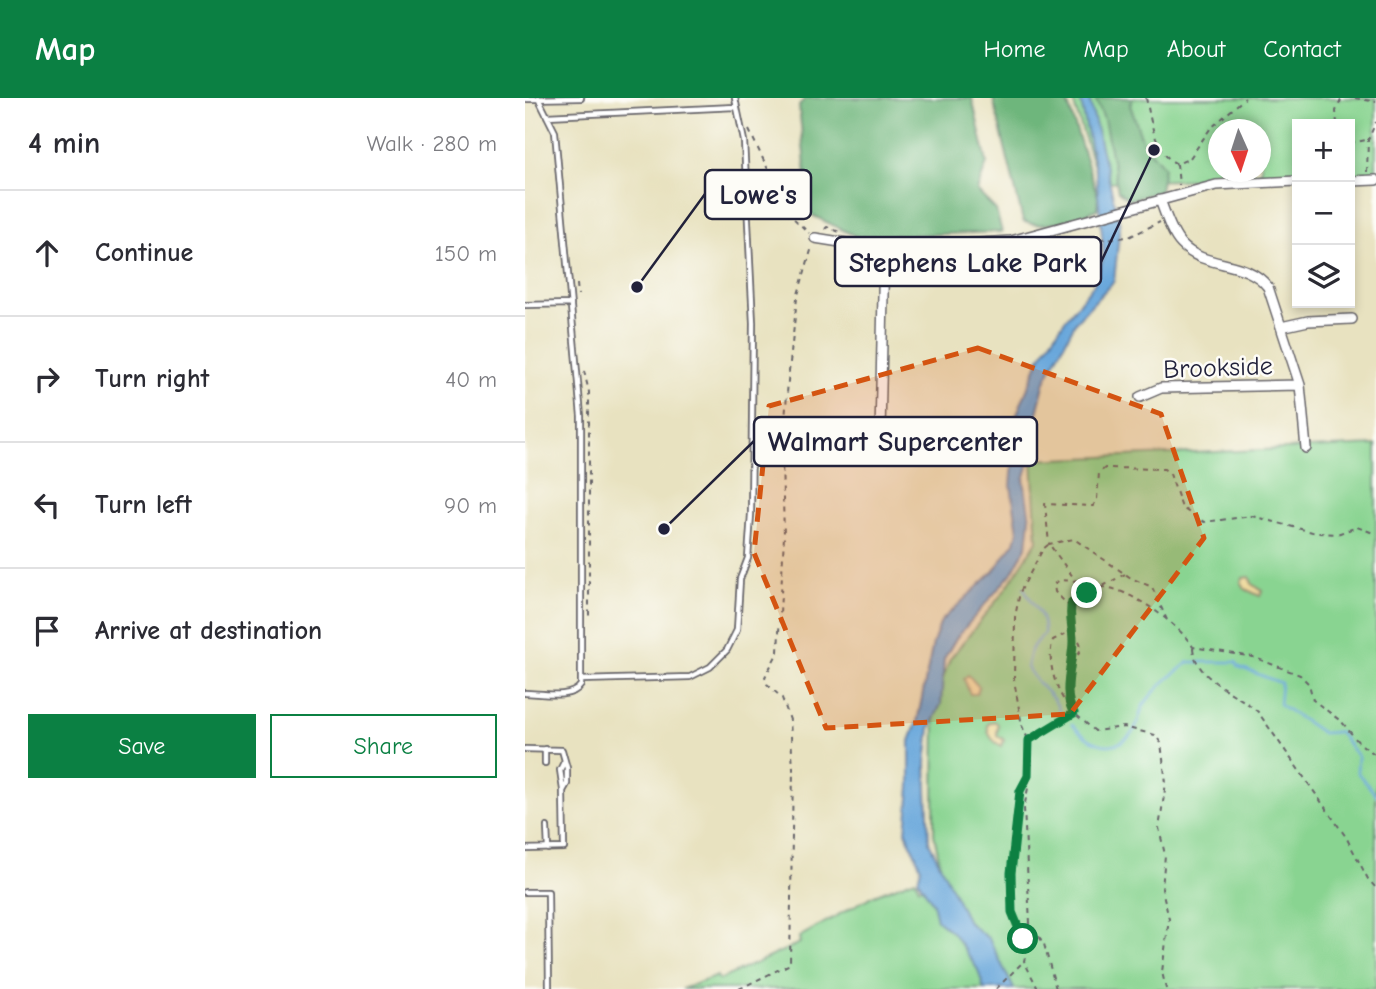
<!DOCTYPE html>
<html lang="en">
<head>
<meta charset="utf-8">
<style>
	:root { --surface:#fff; --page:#f2f2f3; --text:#2b2b33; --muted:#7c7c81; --line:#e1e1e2; --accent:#0b8043 }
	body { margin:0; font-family:"Comic Neue",sans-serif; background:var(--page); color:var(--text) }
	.controls { position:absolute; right:21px; top:21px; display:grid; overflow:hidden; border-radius:0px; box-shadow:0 4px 10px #0003 }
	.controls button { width:63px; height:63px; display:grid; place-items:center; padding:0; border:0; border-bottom:2px solid var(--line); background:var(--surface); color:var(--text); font:35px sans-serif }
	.compass { position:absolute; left:683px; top:21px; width:63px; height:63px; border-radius:50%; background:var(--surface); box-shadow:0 4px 10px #0003; rotate:177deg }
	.stop { position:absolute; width:21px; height:21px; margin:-16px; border:5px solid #0b8043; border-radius:50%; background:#fff }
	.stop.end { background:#0b8043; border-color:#fff; box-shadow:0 2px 7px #0008 }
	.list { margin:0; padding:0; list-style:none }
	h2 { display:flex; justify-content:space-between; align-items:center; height:91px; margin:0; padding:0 28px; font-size:30px }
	h2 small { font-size:23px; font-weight:400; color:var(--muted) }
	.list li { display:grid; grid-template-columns:46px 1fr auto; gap:21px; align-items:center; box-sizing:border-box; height:126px; padding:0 28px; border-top:2px solid var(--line) }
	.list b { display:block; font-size:26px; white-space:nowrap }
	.list em { font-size:23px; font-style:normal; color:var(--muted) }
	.actions { display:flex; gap:14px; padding:21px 28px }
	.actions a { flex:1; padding:16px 0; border:2px solid var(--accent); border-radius:0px; text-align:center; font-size:24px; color:var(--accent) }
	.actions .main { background:var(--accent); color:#fff }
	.icon { flex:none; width:38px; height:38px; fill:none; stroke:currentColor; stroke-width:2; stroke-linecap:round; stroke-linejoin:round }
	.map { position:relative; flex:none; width:851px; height:891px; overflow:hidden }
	header { display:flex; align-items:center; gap:42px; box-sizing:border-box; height:98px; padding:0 35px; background:var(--accent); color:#fff }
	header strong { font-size:33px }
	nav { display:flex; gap:38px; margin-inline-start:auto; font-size:24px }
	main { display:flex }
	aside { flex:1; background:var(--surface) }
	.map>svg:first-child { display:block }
</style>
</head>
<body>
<header>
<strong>Map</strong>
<nav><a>Home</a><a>Map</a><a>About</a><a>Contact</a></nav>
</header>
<main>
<aside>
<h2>4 min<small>Walk · 280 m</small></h2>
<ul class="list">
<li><svg class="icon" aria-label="ahead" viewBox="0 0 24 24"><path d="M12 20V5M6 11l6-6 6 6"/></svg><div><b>Continue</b></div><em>150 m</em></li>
<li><svg class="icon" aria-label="right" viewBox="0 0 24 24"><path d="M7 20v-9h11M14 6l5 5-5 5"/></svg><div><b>Turn right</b></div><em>40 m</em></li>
<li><svg class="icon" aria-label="left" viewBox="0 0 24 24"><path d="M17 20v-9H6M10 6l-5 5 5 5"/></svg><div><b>Turn left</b></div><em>90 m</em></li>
<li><svg class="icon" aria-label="arrive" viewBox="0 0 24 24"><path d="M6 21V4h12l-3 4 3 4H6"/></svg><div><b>Arrive at destination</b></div></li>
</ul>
<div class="actions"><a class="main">Save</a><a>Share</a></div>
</aside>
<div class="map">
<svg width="851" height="891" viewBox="0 0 851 891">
	<rect width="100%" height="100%" fill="#fdfcf7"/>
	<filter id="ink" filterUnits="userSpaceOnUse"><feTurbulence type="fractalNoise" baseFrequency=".0143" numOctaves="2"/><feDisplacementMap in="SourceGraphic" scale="14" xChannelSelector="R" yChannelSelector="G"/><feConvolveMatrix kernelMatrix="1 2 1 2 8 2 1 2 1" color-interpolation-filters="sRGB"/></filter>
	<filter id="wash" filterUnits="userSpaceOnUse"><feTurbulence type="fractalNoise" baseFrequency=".00686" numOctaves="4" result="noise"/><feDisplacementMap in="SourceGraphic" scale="28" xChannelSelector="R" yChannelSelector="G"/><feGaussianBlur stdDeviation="1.57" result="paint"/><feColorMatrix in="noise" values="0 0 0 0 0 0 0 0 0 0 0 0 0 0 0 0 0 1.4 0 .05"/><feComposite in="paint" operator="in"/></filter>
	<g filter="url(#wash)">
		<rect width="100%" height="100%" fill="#e8e2c0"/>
		<path fill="#89d491" stroke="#567b66" stroke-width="2" fill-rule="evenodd" d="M547 0H851V77H825V26H772V79L574 84ZM694 32H736V74H694Z
			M851 347V891H157L192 878 194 882 275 845 274 839 349 797 390 781 394 790 418 780 409 736 410 603 425 561 480 492 512 443 507 362Z"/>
		<path fill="#6eb67b" stroke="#486c5b" stroke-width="2" d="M280 0H447L462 65 452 93 471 112 477 134 332 139 285 116 274 8Z
			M468 0H541L573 99 572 111C553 120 518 133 498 123Z
			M570 0H608L605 7 618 44 639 69 635 93 605 102 593 93 579 21Z"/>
		<path fill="#eeda9e" stroke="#887e6c" stroke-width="2" d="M724 479 728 487 737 492 735 498 720 491 716 485 718 480Z
			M443 577 454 589 452 596H445L439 581Z
			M469 623 473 626 472 637 479 642 477 648C468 644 461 636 463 626Z"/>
		<path fill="#69a7db" stroke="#46648b" stroke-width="2" d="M555 0H564L595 127 589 183 551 223 520 283 510 323 511 341 499 382 505 421 502 448 486 476 432 539 419 561 416 606 405 630 401 665 404 744 443 824 464 841 489 891H459L453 872 428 835 412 822 408 805 393 782 396 770 381 734 385 688V643L392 624 408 545 416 523 467 475 490 444 493 433 486 388 492 316 515 260 540 222 569 186 579 158 571 75Z"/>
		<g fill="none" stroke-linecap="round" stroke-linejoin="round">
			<path stroke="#69a7db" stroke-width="2.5" d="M499 490C507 507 521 515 519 536 507 547 504 553 502 569 510 587 530 596 535 614
				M547 626C562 644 588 658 607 635 614 627 614 614 620 605 632 588 648 577 664 564H711L714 569 756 585 754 606 797 635 814 634 833 659 832 674 851 697"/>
		</g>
	</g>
	<g filter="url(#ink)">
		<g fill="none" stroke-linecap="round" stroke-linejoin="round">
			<defs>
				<path id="service" d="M0 1 56 0
					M22 18 210 9
					M0 207 46 206
					M56 582 165 579 185 569 202 552 212 532 215 481 223 460 226 416 228 225 219 43 210 0
					M0 595C16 595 46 602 56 587V318L30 34 13 0
					M0 651 37 652 42 670V686L38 693 39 750 0 751
					M20 651V665
					M38 692 35 672 39 664
					M22 729 23 751
					M0 794H23L24 891"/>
				<path id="minor" d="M825 83 851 82
					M635 102C641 117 646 135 656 146 680 172 721 160 743 189L775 287 781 350
					M290 140 359 151 486 143 691 87 772 83
					M756 229 783 223 827 221
					M615 299 636 290 775 287
					M355 335 359 151"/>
			</defs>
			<use href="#service" stroke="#67656a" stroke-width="8"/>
			<use href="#minor" stroke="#67656a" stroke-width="12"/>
			<path stroke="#67656a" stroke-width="2" stroke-dasharray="5 5" stroke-linecap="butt" d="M621 0C626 22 629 55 652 66L665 60 685 31 720 0
				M830 0 851 4
				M812 26 811 13 817 0
				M224 32 265 117 284 135
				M825 45 841 42
				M652 66 654 87
				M842 74 843 42 851 24
				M300 131 302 129 317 135
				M535 144 604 139 635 124
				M52 186 53 197
				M59 273 64 294V522
				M578 488 600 476
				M576 489C603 489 654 526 668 549L728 559 775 577 784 586 788 602 817 624 834 645 851 657
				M546 507 548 544 544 597 549 614
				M642 522 627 489 606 480 549 441 524 446 520 406 568 408 572 402 574 375 580 370 639 371 645 376 657 410 679 424 727 418 791 435 812 436 832 429 851 436
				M668 550C671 583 712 594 733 614L821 739 843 781 851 790
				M547 565C556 554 561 546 547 536
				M544 609C531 594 521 562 528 542L546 533
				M503 641 497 628 489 582 490 519 495 494 518 451 524 446 551 483 535 482 529 486 530 494 543 507 573 489 551 483
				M505 825 499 710 503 690 504 642 549 615 570 633 599 629 630 637 636 645 641 685 634 730 640 757 637 791 644 821 637 874 641 891
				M496 833C476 803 486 709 503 678
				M214 891 265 866 268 670 265 622 257 600 242 586 240 579 253 554 259 438 257 361 263 283 272 200 287 149
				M471 891 499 863
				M513 891 499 863 501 855 496 833 505 825 519 846 531 891"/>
			<use href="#service" stroke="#fff" stroke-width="4.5"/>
			<use href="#minor" stroke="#fff" stroke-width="9"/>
		</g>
	</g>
	<g fill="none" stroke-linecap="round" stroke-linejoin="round" filter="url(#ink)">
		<path stroke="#0b8043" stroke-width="9" d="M498 841 487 814 486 775 495 693 503 678 504 642 549 615C536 596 548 565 548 543 548 529 543 517 547 504L562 495"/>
	</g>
	<path fill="#d45411" fill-opacity="0.2" stroke="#d45411" stroke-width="5" stroke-dasharray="14 9" stroke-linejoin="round" d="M453 250 636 316 679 440 545 616 301 630 229 455 244 308Z"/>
	<g text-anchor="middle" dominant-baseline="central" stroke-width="5" stroke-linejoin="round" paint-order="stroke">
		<g font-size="26" fill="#22223b" stroke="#fdfcf7">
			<text transform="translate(693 270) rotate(-2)">Brookside</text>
		</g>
	</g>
	<path fill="none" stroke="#22223b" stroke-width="2.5" d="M112 189L180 96M629 52L576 164M139 431L229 343"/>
	<g fill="#22223b" stroke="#fdfcf7" stroke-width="2.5">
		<circle cx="112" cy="189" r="7"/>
		<circle cx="629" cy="52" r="7"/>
		<circle cx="139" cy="431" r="7"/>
	</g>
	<g fill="#fdfcf7" stroke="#22223b" stroke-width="2.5">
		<rect x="180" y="72" width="106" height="49" rx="7"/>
		<rect x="310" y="139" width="266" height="49" rx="7"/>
		<rect x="229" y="319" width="283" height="49" rx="7"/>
	</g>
	<g font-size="28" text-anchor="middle" font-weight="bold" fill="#22223b">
		<text x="233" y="106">Lowe's</text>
		<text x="443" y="174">Stephens Lake Park</text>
		<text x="370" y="353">Walmart Supercenter</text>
	</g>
</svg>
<div class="controls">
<button>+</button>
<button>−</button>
<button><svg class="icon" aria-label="layers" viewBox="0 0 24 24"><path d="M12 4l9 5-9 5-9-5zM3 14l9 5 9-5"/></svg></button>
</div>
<svg class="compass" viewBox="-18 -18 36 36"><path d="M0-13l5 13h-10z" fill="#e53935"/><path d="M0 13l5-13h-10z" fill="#7c7c81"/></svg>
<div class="stop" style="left:498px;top:841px"></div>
<div class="stop end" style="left:562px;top:495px"></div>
</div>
</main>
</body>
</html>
